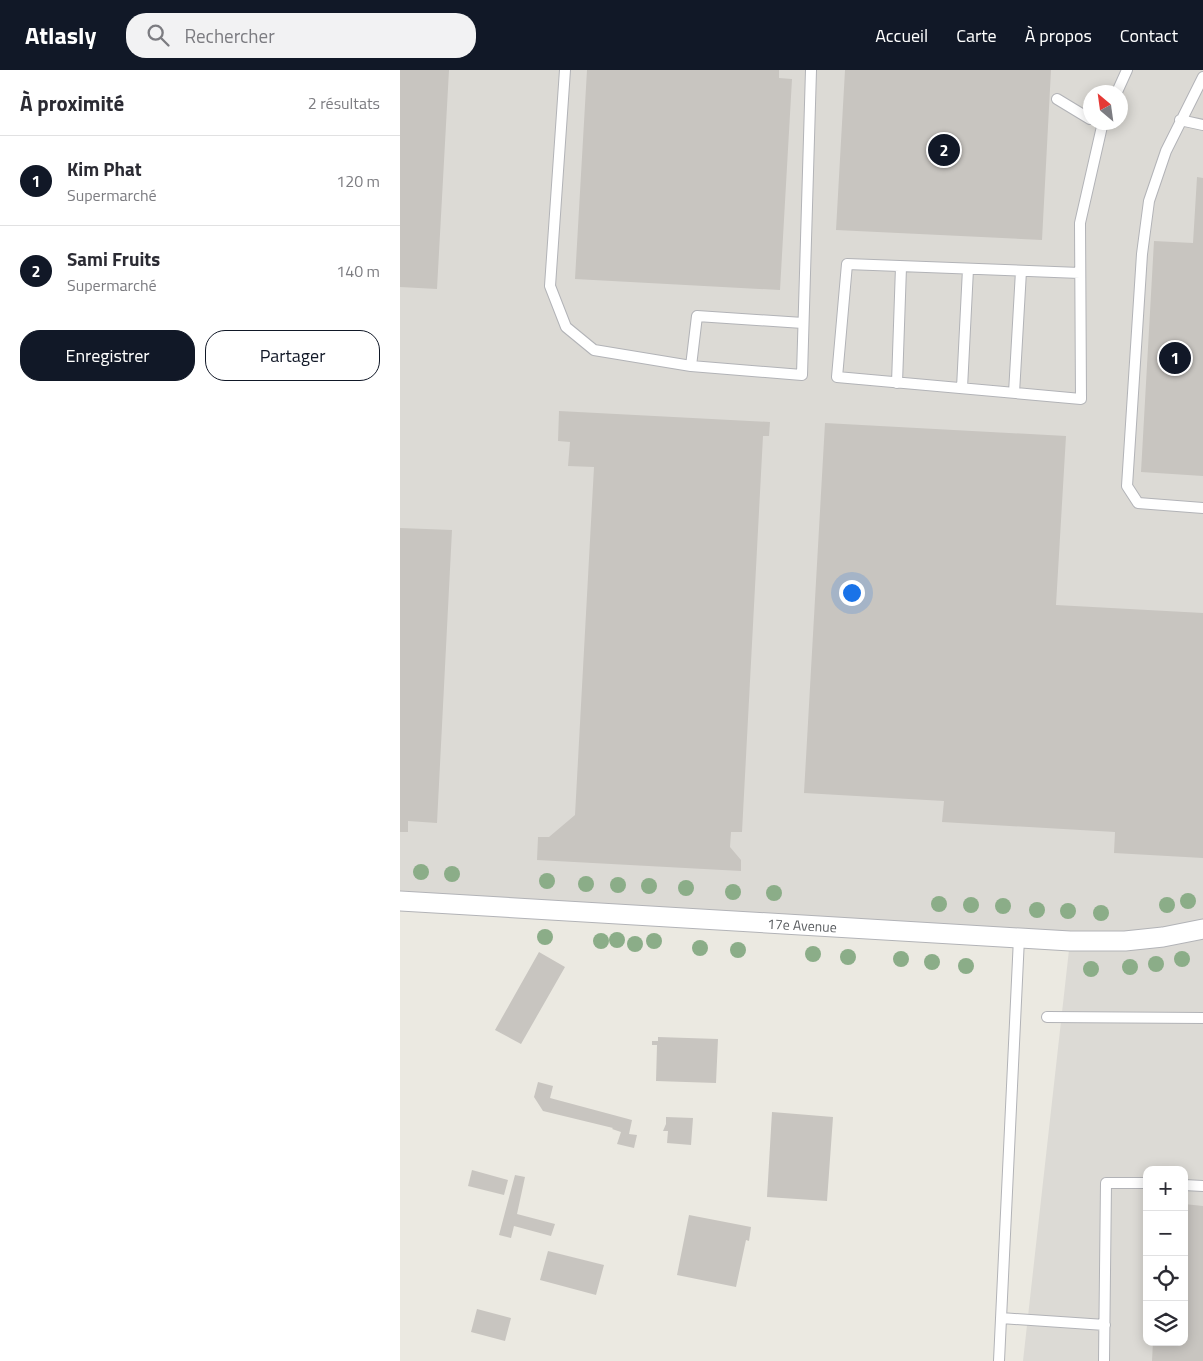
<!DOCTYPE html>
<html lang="fr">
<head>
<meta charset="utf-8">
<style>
	:root { --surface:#fff; --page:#f2f2f3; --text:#2b2b33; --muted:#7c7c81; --line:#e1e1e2; --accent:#111827 }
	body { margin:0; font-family:"Titillium Web",sans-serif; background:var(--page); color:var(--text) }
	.controls { position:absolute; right:15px; bottom:15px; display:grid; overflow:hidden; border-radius:10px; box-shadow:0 2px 12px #0003 }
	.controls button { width:45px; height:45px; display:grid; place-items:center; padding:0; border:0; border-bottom:1px solid var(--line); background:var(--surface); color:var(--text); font:25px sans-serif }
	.compass { position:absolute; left:683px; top:15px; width:45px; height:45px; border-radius:50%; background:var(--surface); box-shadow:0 2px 12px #0003; rotate:331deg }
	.you { position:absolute; left:451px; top:522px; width:18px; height:18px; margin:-12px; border:4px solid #fff; border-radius:50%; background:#1a73e8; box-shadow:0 0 0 8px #1a73e833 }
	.badge { display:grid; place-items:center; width:32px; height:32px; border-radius:50%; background:var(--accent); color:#fff; font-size:16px; font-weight:700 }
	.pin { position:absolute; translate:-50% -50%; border:2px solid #fff; box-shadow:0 1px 5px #0006 }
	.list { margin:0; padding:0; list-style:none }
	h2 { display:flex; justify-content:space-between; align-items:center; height:65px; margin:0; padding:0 20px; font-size:21px }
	h2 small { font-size:16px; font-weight:400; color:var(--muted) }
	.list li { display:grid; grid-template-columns:32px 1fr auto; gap:15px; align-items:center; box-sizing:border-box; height:90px; padding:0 20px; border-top:1px solid var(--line) }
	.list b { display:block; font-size:19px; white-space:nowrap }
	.list p { margin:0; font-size:16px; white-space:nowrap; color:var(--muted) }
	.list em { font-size:16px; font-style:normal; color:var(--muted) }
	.actions { display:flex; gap:10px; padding:15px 20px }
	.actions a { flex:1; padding:11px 0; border:1px solid var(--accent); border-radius:20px; text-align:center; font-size:18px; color:var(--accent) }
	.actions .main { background:var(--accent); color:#fff }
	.icon { flex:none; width:28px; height:28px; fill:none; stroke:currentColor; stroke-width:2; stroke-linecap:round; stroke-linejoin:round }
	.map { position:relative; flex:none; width:803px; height:1291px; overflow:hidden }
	header { display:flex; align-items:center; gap:30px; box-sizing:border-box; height:70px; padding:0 25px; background:var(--accent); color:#fff }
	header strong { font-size:24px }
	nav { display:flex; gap:28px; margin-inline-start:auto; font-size:18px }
	.search { width:350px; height:45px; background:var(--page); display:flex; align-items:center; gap:12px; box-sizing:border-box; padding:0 18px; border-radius:20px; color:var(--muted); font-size:19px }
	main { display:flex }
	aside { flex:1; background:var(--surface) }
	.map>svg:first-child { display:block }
</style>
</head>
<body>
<header>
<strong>Atlasly</strong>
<div class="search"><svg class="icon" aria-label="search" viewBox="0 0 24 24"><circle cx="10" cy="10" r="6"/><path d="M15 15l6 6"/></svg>Rechercher</div>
<nav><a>Accueil</a><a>Carte</a><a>À propos</a><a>Contact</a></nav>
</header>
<main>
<aside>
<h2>À proximité<small>2 résultats</small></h2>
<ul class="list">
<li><span class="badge">1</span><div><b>Kim Phat</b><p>Supermarché</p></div><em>120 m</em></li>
<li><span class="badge">2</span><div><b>Sami Fruits</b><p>Supermarché</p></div><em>140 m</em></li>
</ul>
<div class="actions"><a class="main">Enregistrer</a><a>Partager</a></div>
</aside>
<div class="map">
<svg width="803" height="1291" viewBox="0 0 803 1291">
	<rect width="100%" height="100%" fill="#ebe9e1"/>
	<path fill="#dcdad5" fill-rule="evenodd" d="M0 0H803V1291H623L670 871 0 831ZM690 22H720V52H690ZM747 1100H784V1272H747Z"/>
	<path fill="#c8c5c0" d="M0 0H49L37 219 0 217Z
		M187 0H379V8L392 9 380 220 175 209Z
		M445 0H651L642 170 436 160Z
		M797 107 803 108V406L741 402 754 171 793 173Z
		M159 341 370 352 369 366H363L342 762H331L330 777 341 790V801L137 790 138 767H149L175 745 194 397 168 396 170 372 158 371Z
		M425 353 666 366 656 535 803 543V788L714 783 715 762 542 752 544 731 404 723Z
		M0 458 52 460 37 753 8 751V762H0Z
		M139 882 165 897 121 974 95 960Z
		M258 967 318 969 316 1013 256 1011 257 975H252V971H258Z
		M138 1012 153 1016 150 1028 232 1050 229 1064 237 1065 234 1078 217 1074 221 1062 212 1059 213 1058 143 1041 134 1027Z
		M372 1042 433 1047 427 1131 367 1127Z
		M266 1047 293 1048 291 1075 267 1073 268 1061H263L266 1054Z
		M72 1100 108 1110 104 1125 68 1116Z
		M115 1105 125 1107 117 1144 155 1154 151 1166 114 1156 111 1168 99 1165Z
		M784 1134 803 1136V1291H752L753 1272H784Z
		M289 1145 351 1157 349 1171 346 1170 336 1217 277 1205Z
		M148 1181 204 1195 196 1225 140 1210Z
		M77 1239 111 1248 105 1271 71 1262Z"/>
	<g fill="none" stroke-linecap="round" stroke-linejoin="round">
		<defs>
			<path id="service" d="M165 0 150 216 166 257 194 280 291 296 402 305 411 0
				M803 7 766 81 749 131 742 184 727 416 738 433 803 438
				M717 22 727 0
				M657 29 690 49
				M780 50 803 55
				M680 203 447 194 437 307 681 329 680 153 703 52
				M291 296 297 246 403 253
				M497 313 501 197
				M562 318 568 199
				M614 323 621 201
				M647 947 803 948
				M784 1115 803 1116
				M601 1248 705 1255
				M599 1291 619 868
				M704 1291 706 1113H747"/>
			<path id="minor" d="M0 831 670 871H725L763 867 803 859"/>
		</defs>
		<use href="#service" stroke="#b2b3b7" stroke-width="12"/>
		<use href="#minor" stroke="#b2b3b7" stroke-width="21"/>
		<use href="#service" stroke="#fff" stroke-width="10"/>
		<use href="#minor" stroke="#fff" stroke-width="19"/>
	</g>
	<g fill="#8bad88">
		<circle cx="21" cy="802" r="8"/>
		<circle cx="52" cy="804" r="8"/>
		<circle cx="147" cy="811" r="8"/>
		<circle cx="186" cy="814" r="8"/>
		<circle cx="218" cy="815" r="8"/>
		<circle cx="249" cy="816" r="8"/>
		<circle cx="286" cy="818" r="8"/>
		<circle cx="333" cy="822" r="8"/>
		<circle cx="374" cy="823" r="8"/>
		<circle cx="788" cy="831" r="8"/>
		<circle cx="539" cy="834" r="8"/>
		<circle cx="571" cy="835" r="8"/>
		<circle cx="767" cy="835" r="8"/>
		<circle cx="603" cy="836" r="8"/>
		<circle cx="637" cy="840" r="8"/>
		<circle cx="668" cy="841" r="8"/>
		<circle cx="701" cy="843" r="8"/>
		<circle cx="145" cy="867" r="8"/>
		<circle cx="217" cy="870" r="8"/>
		<circle cx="201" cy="871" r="8"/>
		<circle cx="254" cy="871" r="8"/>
		<circle cx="235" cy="874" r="8"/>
		<circle cx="300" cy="878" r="8"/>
		<circle cx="338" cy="880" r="8"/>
		<circle cx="413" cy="884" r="8"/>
		<circle cx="448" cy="887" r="8"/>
		<circle cx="501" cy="889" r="8"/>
		<circle cx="782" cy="889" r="8"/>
		<circle cx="532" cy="892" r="8"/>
		<circle cx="756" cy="894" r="8"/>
		<circle cx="566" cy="896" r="8"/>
		<circle cx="730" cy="897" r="8"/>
		<circle cx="691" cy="899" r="8"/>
	</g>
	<g text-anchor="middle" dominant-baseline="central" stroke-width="4" stroke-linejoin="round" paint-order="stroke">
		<g font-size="14" fill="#5a5d60" stroke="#fff">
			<text transform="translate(402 855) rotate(3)">17e Avenue</text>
		</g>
	</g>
</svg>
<div class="controls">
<button>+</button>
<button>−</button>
<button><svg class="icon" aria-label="locate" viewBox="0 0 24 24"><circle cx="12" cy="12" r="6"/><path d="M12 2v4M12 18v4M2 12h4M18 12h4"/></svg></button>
<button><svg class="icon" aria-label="layers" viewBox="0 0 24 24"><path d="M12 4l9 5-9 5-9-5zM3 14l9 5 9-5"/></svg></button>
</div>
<svg class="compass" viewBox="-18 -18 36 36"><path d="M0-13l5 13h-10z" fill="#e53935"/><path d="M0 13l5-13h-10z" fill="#7c7c81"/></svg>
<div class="you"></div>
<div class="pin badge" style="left:775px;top:288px">1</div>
<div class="pin badge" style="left:544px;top:80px">2</div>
</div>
</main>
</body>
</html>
